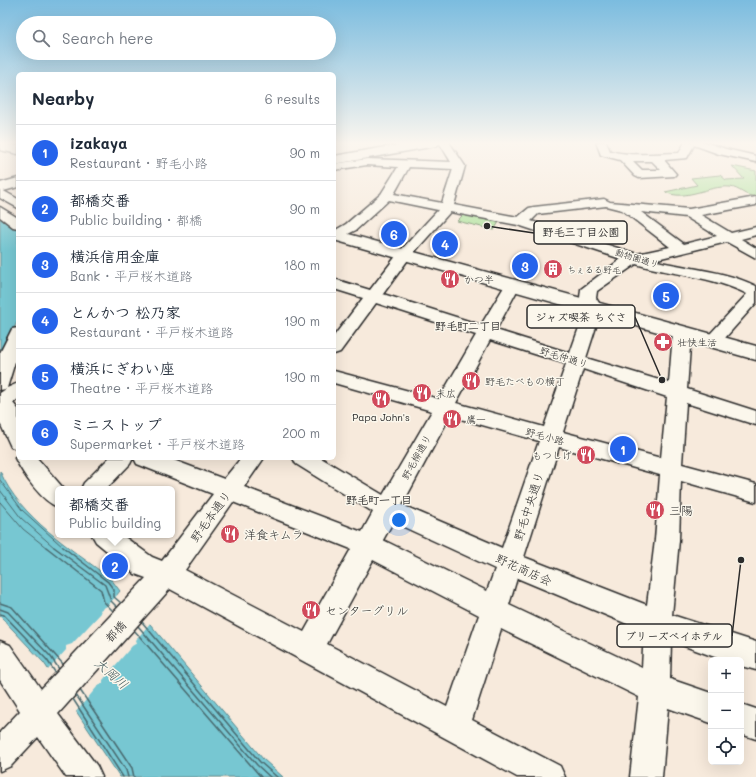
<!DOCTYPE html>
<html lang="en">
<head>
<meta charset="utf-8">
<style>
	:root { --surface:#fff; --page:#f6f6f7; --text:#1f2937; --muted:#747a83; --line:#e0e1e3; --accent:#2563eb }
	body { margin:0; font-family:Mali,"Klee One",sans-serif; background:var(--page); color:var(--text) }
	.controls { position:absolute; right:12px; bottom:12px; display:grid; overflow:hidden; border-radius:6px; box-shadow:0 4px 16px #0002 }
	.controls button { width:36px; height:36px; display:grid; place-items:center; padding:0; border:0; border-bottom:1px solid var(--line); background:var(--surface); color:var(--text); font:20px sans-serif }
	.you { position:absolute; left:399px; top:520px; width:14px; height:14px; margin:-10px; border:3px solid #fff; border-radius:50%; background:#1a73e8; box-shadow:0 0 0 6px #1a73e833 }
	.badge { display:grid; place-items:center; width:26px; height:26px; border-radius:50%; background:var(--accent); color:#fff; font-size:13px; font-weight:700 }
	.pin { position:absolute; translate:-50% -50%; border:2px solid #fff; box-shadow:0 1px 4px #0006 }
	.popup { position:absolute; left:55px; top:486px; width:120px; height:52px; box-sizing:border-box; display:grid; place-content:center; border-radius:6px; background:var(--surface); filter:drop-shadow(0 1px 3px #0005); font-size:13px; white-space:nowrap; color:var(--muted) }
	.popup b { font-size:15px; color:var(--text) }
	.popup::after { content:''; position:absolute; left:50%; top:100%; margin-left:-8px; border:8px solid transparent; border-top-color:var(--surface) }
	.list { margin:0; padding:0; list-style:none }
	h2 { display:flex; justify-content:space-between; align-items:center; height:52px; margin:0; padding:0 16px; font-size:17px }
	h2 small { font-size:13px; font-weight:400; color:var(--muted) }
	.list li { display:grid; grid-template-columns:26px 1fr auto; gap:12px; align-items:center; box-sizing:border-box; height:56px; padding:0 16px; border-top:1px solid var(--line) }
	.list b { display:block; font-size:15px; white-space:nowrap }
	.list p { margin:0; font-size:13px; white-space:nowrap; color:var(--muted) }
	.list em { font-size:13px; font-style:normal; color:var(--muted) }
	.icon { flex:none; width:22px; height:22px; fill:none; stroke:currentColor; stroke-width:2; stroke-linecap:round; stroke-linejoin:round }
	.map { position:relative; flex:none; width:756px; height:777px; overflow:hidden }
	.search { position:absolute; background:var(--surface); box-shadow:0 4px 16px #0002; left:16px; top:16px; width:320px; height:44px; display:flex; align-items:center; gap:10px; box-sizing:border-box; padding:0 14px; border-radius:22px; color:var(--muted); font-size:15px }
	.panel { position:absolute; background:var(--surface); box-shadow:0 4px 16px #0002; left:16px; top:72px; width:320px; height:388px; border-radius:6px }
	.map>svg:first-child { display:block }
</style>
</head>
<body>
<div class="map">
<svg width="756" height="777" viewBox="0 0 756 777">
	<rect width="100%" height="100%" fill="#f7eadc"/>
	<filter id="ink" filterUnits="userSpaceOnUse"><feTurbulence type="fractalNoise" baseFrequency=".025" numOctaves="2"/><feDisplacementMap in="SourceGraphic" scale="8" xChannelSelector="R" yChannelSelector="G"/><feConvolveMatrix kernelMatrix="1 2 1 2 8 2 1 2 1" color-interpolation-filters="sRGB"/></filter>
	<g filter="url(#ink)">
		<path fill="#b4e3a2" stroke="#708766" d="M732 166 756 171V196C745 197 740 188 730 187 708 185 686 202 665 192L697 185 691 178 720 175 726 180 744 179Z
			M463 215 499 222 494 230 457 221Z"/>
		<path fill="#77c7d2" stroke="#59898f" d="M0 215 18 229V320L0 356Z
			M0 471C20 518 72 549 111 579L120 591 117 595 150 624 263 759 283 777H120L44 663 0 616Z"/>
		<path fill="#f7eadc" d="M122 590 119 594 151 622 136 640 137 643 132 646 103 680V683L97 687 75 713 47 671 66 650V646L72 644 101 613 100 610 107 606Z"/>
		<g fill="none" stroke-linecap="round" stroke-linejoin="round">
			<path stroke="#49696e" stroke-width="1" d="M0 480 22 510 64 548
				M0 490 21 518 55 548
				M0 502 23 529 47 548"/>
			<path stroke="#49696e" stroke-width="1.5" d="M46 547 101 590 104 602 113 611
				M54 547 105 585 111 601 117 607
				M63 547 108 582 114 590V597L121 603
				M0 603 12 607 63 664
				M0 609 8 612 51 657 59 669
				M0 614 4 615 47 660 55 672
				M142 622 260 762 277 777
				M138 626 257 765 270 777
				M134 630 261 777
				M80 690 132 768 134 777
				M76 695 126 770 128 777
				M73 699 123 777"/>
			<defs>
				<path id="minor" d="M439 142H449L465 166 454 205 518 217 529 208 534 207 604 199 610 202 689 209 756 197V205L701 215 731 233 756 227V235L741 239 756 248V258L727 242 653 260C687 269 724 270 756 286V303L725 338 719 339 713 338 710 334 747 294C712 276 672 275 636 264L597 291 596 298 602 308 586 358 669 383 673 333 676 329 682 328 688 329 691 333 687 389 756 411V425L686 403 682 464 756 484V502L681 481 679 540 672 615 756 642V670L741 666V660H723L671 641 670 679 711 693V723L668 708 662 777H630L639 697 501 629 472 720 560 766 565 777H517L170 589 58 714 97 766 102 777H66L38 737 11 766 0 771V732L20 711 0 680V641L10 645 41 689 146 578 135 574 96 542 92 535H122L152 557 162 561 213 494 137 464 134 458H168L224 479 241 458H264L244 487 362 532 373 512 296 464 293 458H321L383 495 432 411 334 383V371L439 399 476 335 376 303 340 352 334 354V336L363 298 334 289V279L370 290 400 251 438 210 389 200 356 230 334 241V231L346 224 381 194 398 167 367 165 334 170V164L367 159 451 162ZM409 167 453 169 442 203 394 194ZM606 206 622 210 670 247 637 254 531 221 538 214ZM450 212 518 225 621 259 581 289 580 298 586 308 570 353 496 330 520 285 517 282H507L481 325 383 294 410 257ZM641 212 686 217 717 236 684 244ZM490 340 566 364 544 427 456 403ZM583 369 667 397 661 458 563 432ZM450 416 539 441 502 548 402 505ZM559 447 660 475 655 540 647 605 524 557ZM233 502 351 549 304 632 185 570ZM393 522 495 569 487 591 383 540ZM373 560 479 615 447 707 327 644ZM517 578 644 631 642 668 509 605Z
					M596 142H606L610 151C632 157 656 153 679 153L685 142H705L726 149 756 156V162L719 154 694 145 687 158 664 160 676 174 674 176 639 178 635 176 620 160 601 155ZM633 161H652L661 170H642Z
					M0 189 18 199V208L0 198Z
					M0 207 18 218V228L13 227 0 217Z
					M18 328V352L7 388 18 383V399L13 403 18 409V449L11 447 0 423V393L6 389 0 390V353L12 329Z
					M18 453V458H37L64 489H58V507C42 502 23 474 15 458Z
					M109 458H133L130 464 106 489H81L84 483Z
					M741 704 756 709V739L741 734Z"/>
				<path id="major" d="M0 142 18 146V154L0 150Z
					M414 142H442L436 146 334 164V156Z
					M18 178V187L0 192V183Z
					M334 230 756 346V360L334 240Z"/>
			</defs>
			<use href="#minor" stroke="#2b2b2b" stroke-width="3"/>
			<use href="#major" stroke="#2b2b2b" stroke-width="3"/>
			<use href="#minor" fill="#fbf7ec" fill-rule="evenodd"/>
			<use href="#major" fill="#fbf7ec" fill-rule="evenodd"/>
		</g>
	</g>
	<linearGradient id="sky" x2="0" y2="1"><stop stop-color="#7bbcdf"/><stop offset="0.57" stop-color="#fbf6ef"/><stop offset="1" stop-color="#fbf6ef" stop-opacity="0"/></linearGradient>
	<rect width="756" height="251" fill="url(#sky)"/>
	<defs>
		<symbol id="building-disc" viewBox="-11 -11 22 22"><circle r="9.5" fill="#d1495b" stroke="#fbf7ec"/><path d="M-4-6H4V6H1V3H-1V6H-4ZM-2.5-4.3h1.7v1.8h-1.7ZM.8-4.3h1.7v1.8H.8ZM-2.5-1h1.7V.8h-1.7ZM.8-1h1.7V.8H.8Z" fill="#fff"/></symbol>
		<symbol id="restaurant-disc" viewBox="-11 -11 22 22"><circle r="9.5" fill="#d1495b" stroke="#fbf7ec"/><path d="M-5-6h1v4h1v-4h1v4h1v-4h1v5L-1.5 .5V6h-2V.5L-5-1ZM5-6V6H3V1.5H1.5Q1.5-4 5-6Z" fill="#fff"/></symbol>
		<symbol id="pharmacy-disc" viewBox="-11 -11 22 22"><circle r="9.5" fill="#d1495b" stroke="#fbf7ec"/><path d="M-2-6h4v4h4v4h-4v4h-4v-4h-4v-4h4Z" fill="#fff"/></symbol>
	</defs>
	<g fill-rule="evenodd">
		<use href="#building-disc" x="542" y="258" width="22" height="22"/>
		<use href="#restaurant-disc" x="439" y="268" width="22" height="22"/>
		<use href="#pharmacy-disc" x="652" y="331" width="22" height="22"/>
		<use href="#restaurant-disc" x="460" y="370" width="22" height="22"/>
		<use href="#restaurant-disc" x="411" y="382" width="22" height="22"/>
		<use href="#restaurant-disc" x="370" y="388" width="22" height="22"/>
		<use href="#restaurant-disc" x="441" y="408" width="22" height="22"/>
		<use href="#restaurant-disc" x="575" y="444" width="22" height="22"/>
		<use href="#restaurant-disc" x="644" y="499" width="22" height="22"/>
		<use href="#restaurant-disc" x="219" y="523" width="22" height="22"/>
		<use href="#restaurant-disc" x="300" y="599" width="22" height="22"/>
	</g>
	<g text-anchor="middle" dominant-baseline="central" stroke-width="3" stroke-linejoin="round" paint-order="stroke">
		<g font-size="9" fill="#2b2b2b" stroke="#fbf7ec">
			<text transform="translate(637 258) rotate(17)">動物園通り</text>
		</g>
		<g font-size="9" fill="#2b2b2b" stroke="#fbf7ec" text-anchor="start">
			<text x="567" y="269">ちぇるる野毛</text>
		</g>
		<g font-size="10" fill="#2b2b2b" stroke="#fbf7ec" text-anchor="start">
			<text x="464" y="279">かつ半</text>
			<text x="677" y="342">壮快生活</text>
			<text x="485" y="381">野毛たべもの横丁</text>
			<text x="436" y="393">末広</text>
			<text x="381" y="417" text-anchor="middle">Papa John's</text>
			<text x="466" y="419">鷹一</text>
			<text x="572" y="455" text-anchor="end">もつしげ</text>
		</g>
		<g font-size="10" fill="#2b2b2b" stroke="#fbf7ec">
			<text transform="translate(564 357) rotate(17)">野毛仲通り</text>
			<text transform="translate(545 436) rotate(15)">野毛小路</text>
			<text transform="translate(416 457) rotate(-61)">野毛柳通り</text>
		</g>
		<g font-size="11" font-weight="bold" fill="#2b2b2b" stroke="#fbf7ec">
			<text x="468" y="325">野毛町二丁目</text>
			<text x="379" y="499">野毛町一丁目</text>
		</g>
		<g font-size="12" fill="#2b2b2b" stroke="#fbf7ec">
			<text transform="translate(528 506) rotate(-72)">野毛中央通り</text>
			<text transform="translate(210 516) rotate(-54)">野毛本通り</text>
			<text transform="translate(524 569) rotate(24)">野花商店会</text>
			<text transform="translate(115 631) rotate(-47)">都橋</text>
		</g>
		<g font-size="12" fill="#2b2b2b" stroke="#fbf7ec" text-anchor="start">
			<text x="669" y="510">三陽</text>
			<text x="244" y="534">洋食キムラ</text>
			<text x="325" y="610">センターグリル</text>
		</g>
		<g font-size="13" font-style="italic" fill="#425a5d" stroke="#fbf7ec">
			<text transform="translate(112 673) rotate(41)">大岡川</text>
		</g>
	</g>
	<path fill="none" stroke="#2b2b2b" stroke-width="1.5" d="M487 226L534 233M662 380L635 317M741 560L732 636"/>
	<g fill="#2b2b2b" stroke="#fbf7ec" stroke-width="1.5">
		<circle cx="487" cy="226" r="4"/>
		<circle cx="662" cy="380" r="4"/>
		<circle cx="741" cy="560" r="4"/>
	</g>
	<g fill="#fbf7ec" stroke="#2b2b2b" stroke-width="1.5">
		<rect x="534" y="221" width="93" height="23" rx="4"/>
		<rect x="527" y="305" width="108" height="23" rx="4"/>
		<rect x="617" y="624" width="115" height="23" rx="4"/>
	</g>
	<g font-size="11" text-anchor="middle" font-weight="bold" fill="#2b2b2b">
		<text x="581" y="236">野毛三丁目公園</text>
		<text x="581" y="321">ジャズ喫茶 ちぐさ</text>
		<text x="674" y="640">ブリーズベイホテル</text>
	</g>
</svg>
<div class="controls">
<button>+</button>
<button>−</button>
<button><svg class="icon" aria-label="locate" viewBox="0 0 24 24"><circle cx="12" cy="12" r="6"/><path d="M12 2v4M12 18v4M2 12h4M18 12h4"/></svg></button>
</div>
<div class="you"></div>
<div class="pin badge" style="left:623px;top:449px">1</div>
<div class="pin badge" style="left:115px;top:566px">2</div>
<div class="popup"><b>都橋交番</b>Public building</div>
<div class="pin badge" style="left:525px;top:266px">3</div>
<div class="pin badge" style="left:445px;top:244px">4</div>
<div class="pin badge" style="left:666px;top:296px">5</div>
<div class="pin badge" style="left:394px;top:234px">6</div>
<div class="search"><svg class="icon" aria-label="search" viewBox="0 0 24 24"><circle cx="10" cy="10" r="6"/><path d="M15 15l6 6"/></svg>Search here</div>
<section class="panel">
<h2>Nearby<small>6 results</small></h2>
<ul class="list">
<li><span class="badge">1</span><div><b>izakaya</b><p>Restaurant · 野毛小路</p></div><em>90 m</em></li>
<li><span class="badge">2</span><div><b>都橋交番</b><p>Public building · 都橋</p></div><em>90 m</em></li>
<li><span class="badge">3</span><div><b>横浜信用金庫</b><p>Bank · 平戸桜木道路</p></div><em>180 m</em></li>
<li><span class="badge">4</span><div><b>とんかつ 松乃家</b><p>Restaurant · 平戸桜木道路</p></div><em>190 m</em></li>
<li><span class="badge">5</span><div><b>横浜にぎわい座</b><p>Theatre · 平戸桜木道路</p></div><em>190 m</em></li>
<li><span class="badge">6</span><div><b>ミニストップ</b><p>Supermarket · 平戸桜木道路</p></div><em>200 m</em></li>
</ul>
</section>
</div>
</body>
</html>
